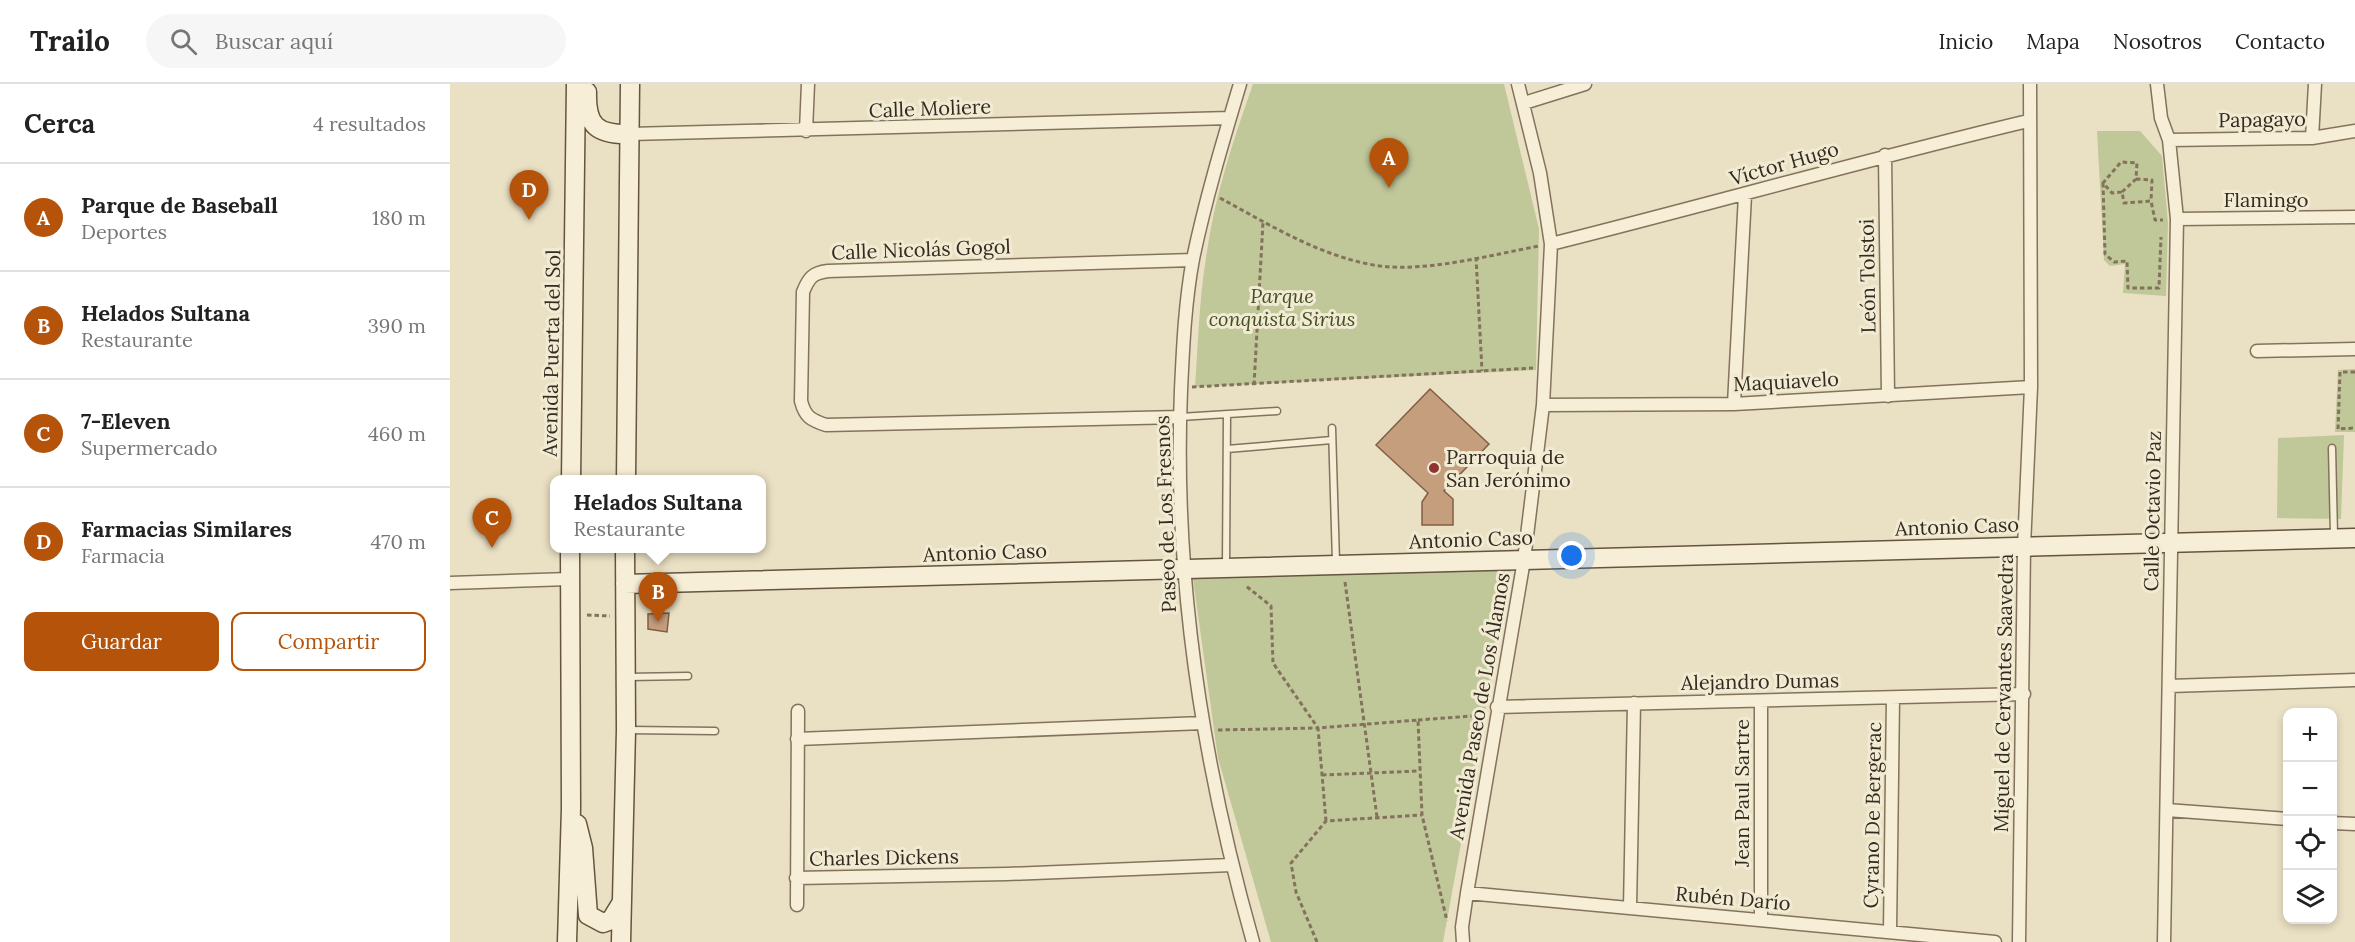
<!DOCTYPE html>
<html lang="es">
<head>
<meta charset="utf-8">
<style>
	:root { --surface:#fff; --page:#f6f6f6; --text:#222; --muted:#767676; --line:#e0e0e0; --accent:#b45309 }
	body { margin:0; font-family:Lora,serif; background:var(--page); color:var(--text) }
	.controls { position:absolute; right:18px; bottom:18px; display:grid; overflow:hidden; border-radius:12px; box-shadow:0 3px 9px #0003 }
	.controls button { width:54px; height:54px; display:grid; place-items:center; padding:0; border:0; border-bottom:2px solid var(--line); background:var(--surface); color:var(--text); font:30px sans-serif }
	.you { position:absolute; left:1122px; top:472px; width:21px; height:21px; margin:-15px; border:4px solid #fff; border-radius:50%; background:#1a73e8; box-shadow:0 0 0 9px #1a73e833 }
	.badge { display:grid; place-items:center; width:39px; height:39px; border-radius:50%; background:var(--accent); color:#fff; font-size:20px; font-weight:700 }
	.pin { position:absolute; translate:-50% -50px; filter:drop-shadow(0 2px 3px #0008) }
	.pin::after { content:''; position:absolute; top:32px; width:21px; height:18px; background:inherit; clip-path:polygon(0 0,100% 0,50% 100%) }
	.popup { position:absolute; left:100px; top:391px; width:216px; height:78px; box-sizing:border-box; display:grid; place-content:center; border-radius:12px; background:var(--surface); filter:drop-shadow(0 2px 4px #0005); font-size:20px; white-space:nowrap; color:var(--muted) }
	.popup b { font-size:22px; color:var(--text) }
	.popup::after { content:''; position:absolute; left:50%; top:100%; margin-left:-12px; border:12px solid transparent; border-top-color:var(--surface) }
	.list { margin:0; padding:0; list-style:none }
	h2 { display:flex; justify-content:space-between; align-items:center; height:78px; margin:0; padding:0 24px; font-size:26px }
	h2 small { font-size:20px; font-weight:400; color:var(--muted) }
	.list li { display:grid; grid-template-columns:39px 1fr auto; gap:18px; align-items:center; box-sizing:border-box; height:108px; padding:0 24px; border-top:2px solid var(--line) }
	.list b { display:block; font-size:22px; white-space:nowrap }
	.list p { margin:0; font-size:20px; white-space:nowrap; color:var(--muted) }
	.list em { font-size:20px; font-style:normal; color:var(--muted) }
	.actions { display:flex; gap:12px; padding:18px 24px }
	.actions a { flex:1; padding:14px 0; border:2px solid var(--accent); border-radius:12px; text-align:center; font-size:21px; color:var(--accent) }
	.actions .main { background:var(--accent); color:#fff }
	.icon { flex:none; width:33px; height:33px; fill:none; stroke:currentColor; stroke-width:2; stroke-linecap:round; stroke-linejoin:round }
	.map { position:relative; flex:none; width:1905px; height:858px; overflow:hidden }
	header { display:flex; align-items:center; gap:36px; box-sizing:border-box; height:84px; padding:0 30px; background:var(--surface); border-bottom:2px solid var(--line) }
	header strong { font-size:28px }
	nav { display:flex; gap:33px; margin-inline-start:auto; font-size:21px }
	.search { width:420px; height:54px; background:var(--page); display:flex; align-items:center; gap:15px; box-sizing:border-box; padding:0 21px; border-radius:33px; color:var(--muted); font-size:22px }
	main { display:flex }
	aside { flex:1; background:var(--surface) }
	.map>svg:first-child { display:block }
</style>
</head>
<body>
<header>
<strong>Trailo</strong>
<div class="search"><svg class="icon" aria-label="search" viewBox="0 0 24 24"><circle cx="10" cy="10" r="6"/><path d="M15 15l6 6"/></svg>Buscar aquí</div>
<nav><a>Inicio</a><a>Mapa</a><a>Nosotros</a><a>Contacto</a></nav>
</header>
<main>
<aside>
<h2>Cerca<small>4 resultados</small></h2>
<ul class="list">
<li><span class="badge">A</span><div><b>Parque de Baseball</b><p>Deportes</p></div><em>180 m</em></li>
<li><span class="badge">B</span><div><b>Helados Sultana</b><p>Restaurante</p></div><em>390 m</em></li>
<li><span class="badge">C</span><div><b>7-Eleven</b><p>Supermercado</p></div><em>460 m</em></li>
<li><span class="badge">D</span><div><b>Farmacias Similares</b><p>Farmacia</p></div><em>470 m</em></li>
</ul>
<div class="actions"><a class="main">Guardar</a><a>Compartir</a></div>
</aside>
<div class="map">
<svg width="1905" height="858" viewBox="0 0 1905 858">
	<rect width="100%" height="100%" fill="#eae0c4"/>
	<path fill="#c0c799" d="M803 0H1054L1089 145 1086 286 745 303C748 261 749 217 756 174 764 114 783 57 803 0Z
		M1647 47H1690L1712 72 1718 139 1716 212 1673 209 1675 180 1660 182 1654 176Z
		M1905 285V348H1885L1888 286Z
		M1894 351 1891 435 1827 434 1828 354Z
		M1061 485 993 858H821L768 674 743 495Z"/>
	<path fill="#c59e7d" stroke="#815e44" stroke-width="1.5" d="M980 305 1039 360 994 407 1003 415V441H972V418L978 409 926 361Z
		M219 529 217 548 198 545V530Z"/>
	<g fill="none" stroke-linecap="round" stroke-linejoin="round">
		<defs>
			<path id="lane" d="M730 333 827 327
				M882 344 886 478
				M1882 364 1884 451
				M777 365 882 356
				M776 481 777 331
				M178 593 238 592
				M177 646 265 647"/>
			<path id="street" d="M790 0C773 57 755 117 743 175 735 218 733 263 731 306 723 494 752 678 803 858
				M1707 0 1711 34 1719 56 1727 135 1714 858
				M1074 19 1135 0
				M356 47 358 0
				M180 50 780 34
				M1862 54 1865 0
				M1719 56 1862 54 1905 47
				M1435 71 1438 312
				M1727 135 1905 133
				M1101 160C1261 120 1418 75 1578 37
				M1807 267 1905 265
				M1284 320 1295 111
				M1093 321 1284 320 1581 303
				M730 333 376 341C361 336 355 333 351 317L353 208C359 193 363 189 378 187L743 176
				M0 499 119 495
				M1719 602 1905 596
				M1311 617V836
				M1047 623 1574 610
				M347 655 753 639
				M1717 726 1838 735
				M1882 739 1905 740
				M346 794 557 790 781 781
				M1017 809 1545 858
				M347 821 348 627
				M1180 824 1184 619
				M1440 848 1443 614
				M1013 858 1012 843 1017 809 1074 476 1093 321 1101 160 1090 89 1068 0
				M1569 858 1574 463 1581 303 1580 0"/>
			<path id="secondary" d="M137 8C136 42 147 51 180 50
				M121 396 126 0
				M176 396 180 0
				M175 500 1905 454
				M127 740 133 764 138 831 153 839 161 836 172 818
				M117 858 121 724 120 464
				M171 858 176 646 175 464"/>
		</defs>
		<use href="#lane" stroke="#83735c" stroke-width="9"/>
		<use href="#street" stroke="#83735c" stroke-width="15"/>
		<use href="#secondary" stroke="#65543f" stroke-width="21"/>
		<path stroke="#83735c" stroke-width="3" stroke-dasharray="4.5 3" stroke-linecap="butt" d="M1686 95 1702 96 1701 117
			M1653 99 1655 170 1664 178 1677 177 1678 204H1709L1711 153
			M1672 108 1686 95 1687 79 1671 78 1653 99 1662 109 1672 108 1674 119 1701 117 1705 136H1713
			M770 114C820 141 873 174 930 182 978 188 1041 171 1089 162
			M1026 173 1032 287
			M1905 288H1890L1888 345 1905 344
			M804 301 813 138
			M742 303 1083 284
			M895 498 927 733
			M137 531 160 532
			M968 636 1035 631
			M768 646 868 644 823 579 821 522 796 502
			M872 691 968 687
			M876 737 868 644 968 636 972 731 997 837
			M867 858 846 808 841 779 876 737 972 731"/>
		<use href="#lane" stroke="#f6eed7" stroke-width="6"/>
		<use href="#street" stroke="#f6eed7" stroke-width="12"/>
		<use href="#secondary" stroke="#f6eed7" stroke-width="18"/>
	</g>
	<circle fill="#8e3431" stroke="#f2ebd3" stroke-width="2" cx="984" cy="384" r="6"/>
	<g text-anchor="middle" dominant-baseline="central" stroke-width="6" stroke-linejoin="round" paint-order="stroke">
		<g font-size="20" fill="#352a1f" stroke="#f2ebd3">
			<text transform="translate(480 24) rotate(-2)">Calle Moliere</text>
			<text transform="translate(1812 35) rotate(-1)">Papagayo</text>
			<text transform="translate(1334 79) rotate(-16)">Víctor Hugo</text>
			<text x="1816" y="115">Flamingo</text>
			<text transform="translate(471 165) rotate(-2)">Calle Nicolás Gogol</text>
			<text transform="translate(1417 192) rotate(-91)">León Tolstoi</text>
			<text transform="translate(101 269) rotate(-89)">Avenida Puerta del Sol</text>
			<text transform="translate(1336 297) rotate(-3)">Maquiavelo</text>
			<text transform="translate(1702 427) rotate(-89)">Calle Octavio Paz</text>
			<text transform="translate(715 430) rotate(-92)">Paseo de Los Fresnos</text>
			<text transform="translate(1507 442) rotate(-2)">Antonio Caso</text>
			<text transform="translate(1021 455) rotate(-2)">Antonio Caso</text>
			<text transform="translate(535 468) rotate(-2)">Antonio Caso</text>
			<text transform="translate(1310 597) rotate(-1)">Alejandro Dumas</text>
			<text transform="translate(1553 609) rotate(-89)">Miguel de Cervantes Saavedra</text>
			<text transform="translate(1029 622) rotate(-80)">Avenida Paseo de Los Álamos</text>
			<text transform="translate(1291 709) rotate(-90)">Jean Paul Sartre</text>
			<text transform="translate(1422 731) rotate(-89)">Cyrano De Bergerac</text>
			<text transform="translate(434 773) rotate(-1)">Charles Dickens</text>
			<text transform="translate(1283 814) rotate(5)">Rubén Darío</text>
		</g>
		<g font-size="20" font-style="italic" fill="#444f27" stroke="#f2ebd3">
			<text x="832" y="211">Parque<tspan x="832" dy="23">conquista Sirius</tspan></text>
		</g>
		<g font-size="20" fill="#352a1f" stroke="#f2ebd3" text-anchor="start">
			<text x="996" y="372">Parroquia de<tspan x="996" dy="23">San Jerónimo</tspan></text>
		</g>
	</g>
</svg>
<div class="controls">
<button>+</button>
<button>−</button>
<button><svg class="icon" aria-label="locate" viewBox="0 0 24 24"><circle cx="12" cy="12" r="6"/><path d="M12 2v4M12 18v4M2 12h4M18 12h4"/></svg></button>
<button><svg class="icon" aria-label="layers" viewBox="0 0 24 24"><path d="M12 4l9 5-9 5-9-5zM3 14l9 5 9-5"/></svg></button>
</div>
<div class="you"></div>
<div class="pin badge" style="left:939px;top:104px">A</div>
<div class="pin badge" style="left:208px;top:538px">B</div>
<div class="popup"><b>Helados Sultana</b>Restaurante</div>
<div class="pin badge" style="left:42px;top:464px">C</div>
<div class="pin badge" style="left:79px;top:136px">D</div>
</div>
</main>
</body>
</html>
